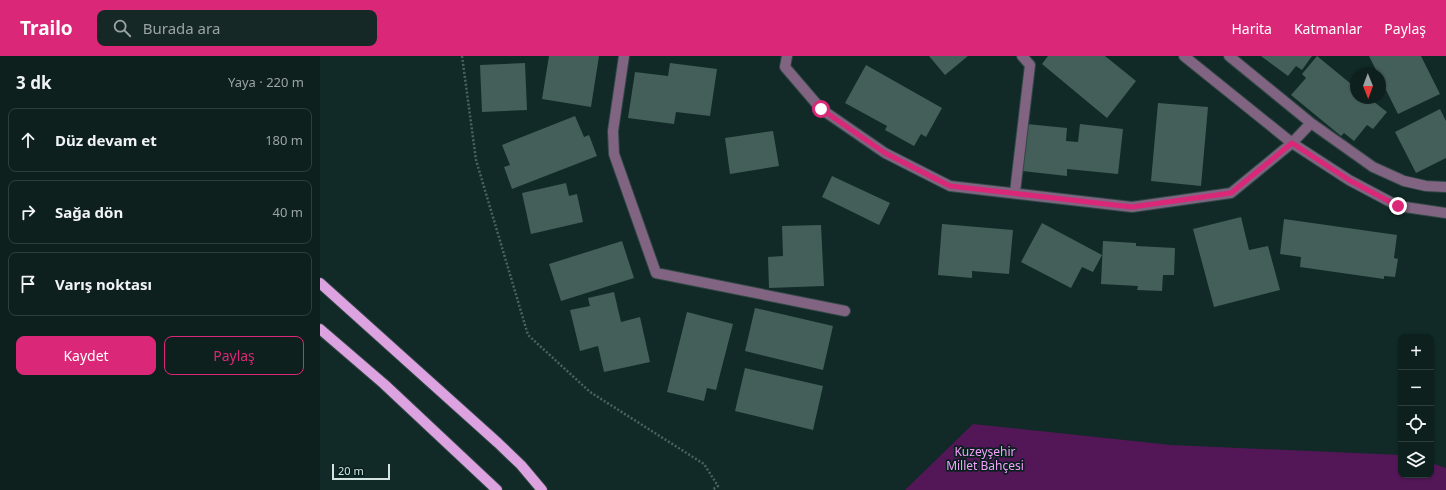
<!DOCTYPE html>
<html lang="tr">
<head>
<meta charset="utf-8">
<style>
	:root { --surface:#0d201d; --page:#162826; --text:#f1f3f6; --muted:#9aa3a4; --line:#2d3e3b; --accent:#db2777 }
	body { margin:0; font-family:"Noto Sans",sans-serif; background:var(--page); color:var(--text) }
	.controls { position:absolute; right:12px; bottom:12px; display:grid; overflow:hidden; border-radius:8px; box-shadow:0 1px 3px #0004 }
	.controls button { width:36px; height:36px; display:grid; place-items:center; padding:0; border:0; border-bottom:1px solid var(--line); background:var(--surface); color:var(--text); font:20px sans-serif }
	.compass { position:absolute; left:1030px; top:12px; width:36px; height:36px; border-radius:50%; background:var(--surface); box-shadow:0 1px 3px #0004; rotate:179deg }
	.scale { position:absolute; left:12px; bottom:10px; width:58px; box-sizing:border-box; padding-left:4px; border:2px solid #d5e4e1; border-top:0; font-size:11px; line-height:14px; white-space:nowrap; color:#d5e4e1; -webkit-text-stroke:3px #07201d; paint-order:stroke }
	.stop { position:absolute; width:12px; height:12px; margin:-9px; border:3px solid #db2777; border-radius:50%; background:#fff }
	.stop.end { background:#db2777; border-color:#fff; box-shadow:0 1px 4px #0008 }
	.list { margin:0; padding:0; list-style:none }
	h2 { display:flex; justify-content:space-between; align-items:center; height:52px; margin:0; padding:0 16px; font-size:17px }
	h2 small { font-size:13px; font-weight:400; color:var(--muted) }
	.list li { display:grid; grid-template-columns:26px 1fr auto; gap:12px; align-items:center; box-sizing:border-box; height:64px; margin:0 8px 8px; padding:0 8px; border:1px solid var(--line); border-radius:8px }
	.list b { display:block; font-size:15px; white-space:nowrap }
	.list em { font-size:13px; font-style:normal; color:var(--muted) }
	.actions { display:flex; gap:8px; padding:12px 16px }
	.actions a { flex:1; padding:9px 0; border:1px solid var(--accent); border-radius:8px; text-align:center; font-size:14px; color:var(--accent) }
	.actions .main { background:var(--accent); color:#fff }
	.icon { flex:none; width:22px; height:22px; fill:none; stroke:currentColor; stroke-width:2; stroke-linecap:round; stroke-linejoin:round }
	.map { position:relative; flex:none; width:1126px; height:434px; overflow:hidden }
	header { display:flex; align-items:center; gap:24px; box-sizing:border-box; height:56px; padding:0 20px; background:var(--accent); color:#fff }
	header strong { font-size:19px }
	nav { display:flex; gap:22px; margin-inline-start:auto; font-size:14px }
	.search { width:280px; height:36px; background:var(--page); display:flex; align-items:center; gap:10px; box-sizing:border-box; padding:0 14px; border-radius:8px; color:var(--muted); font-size:15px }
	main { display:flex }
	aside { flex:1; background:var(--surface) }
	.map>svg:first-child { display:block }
</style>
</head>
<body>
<header>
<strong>Trailo</strong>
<div class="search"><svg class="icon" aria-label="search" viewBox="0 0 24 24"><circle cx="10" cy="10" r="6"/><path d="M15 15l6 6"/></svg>Burada ara</div>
<nav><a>Harita</a><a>Katmanlar</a><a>Paylaş</a></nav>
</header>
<main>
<aside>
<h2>3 dk<small>Yaya · 220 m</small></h2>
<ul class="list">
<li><svg class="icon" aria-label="ahead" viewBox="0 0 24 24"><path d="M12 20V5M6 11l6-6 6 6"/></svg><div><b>Düz devam et</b></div><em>180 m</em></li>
<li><svg class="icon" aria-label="right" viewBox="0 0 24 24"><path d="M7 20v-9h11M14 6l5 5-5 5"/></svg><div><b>Sağa dön</b></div><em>40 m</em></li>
<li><svg class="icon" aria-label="arrive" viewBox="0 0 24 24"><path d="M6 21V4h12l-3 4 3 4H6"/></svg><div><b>Varış noktası</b></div></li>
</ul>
<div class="actions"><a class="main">Kaydet</a><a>Paylaş</a></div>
</aside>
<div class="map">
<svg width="1126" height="434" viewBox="0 0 1126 434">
	<rect width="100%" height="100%" fill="#112a27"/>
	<path fill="#531757" d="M653 368 851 389 1081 399V419H1111V407L1126 412V434H585Z"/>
	<path fill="#445e5a" d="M229 0H279L271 51 222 43Z
		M609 0H648L625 19Z
		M728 0H785L816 25 787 62 722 8Z
		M941 0H992L982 14 976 10 968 20Z
		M997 0 1036 32V42H1049L1067 56 1053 73 1047 69 1034 85 1024 77 1021 80 971 39 986 22 982 18Z
		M1049 0H1101L1120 38 1078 58 1060 22V18H1058Z
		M205 7 207 54 162 56 160 9Z
		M350 7 397 13 390 60 356 56 354 68 308 62 315 16 348 20Z
		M546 9 622 52 606 81 601 78 594 90 565 74 567 70 525 47Z
		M838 47 888 51 881 130 831 125Z
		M1120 53 1126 65V102L1096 117 1075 76Z
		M255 60 264 81 269 79 277 100 192 133 184 111 190 109 182 89Z
		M707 68 747 72 746 85 758 86 760 68 803 73 798 118 747 113V120L702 115Z
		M453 75 459 110 410 118 405 82Z
		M512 120 570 147 559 169 502 141Z
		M246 127 249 140 257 138 263 166 211 178 202 137Z
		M921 161 929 194 948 190 960 234 894 251 873 173Z
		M964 163 1077 179 1074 202 1078 203 1075 221 1064 220V223L980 211 981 201 960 198Z
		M722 167 782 199 773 216 762 211 751 232 701 206Z
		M622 168 693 174 689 218 652 215V222L618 219Z
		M501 169 504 230 449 232 448 201 463 200 462 170Z
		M302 185 314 222 241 245 229 208Z
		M783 185 816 187V190L855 192 854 219H843L842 235 817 234 818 230 781 228Z
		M294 236 301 266 320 261 330 306 284 316 278 290 260 295 250 254 270 250 268 242Z
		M435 252 513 270 503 314 425 295Z
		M367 256 413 268 396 334 387 332 384 345 347 336Z
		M425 312 503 330 493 374 415 355Z"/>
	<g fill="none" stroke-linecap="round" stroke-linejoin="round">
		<defs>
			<path id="minor" d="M304 0 293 75 294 98 336 217 525 255
				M467 0 465 11 501 53 565 97 630 130 812 151 911 137 972 87 991 67
				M864 0 972 87 1029 124 1078 150 1126 157
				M909 0 991 67 1053 111 1084 125 1106 130 1126 131
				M695 136 710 9 702 0"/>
			<path id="major" d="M0 227 178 387 201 409 222 434
				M0 273 64 328 177 434"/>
		</defs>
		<use href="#minor" stroke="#304845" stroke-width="12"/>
		<use href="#major" stroke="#304845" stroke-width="12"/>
		<path stroke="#4c625f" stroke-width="2.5" stroke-dasharray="2 2" stroke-linecap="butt" d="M142 0 156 104 208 279 270 336 384 408 398 430 392 434"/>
		<use href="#minor" stroke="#806481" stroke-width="10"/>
		<use href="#major" stroke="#dca3e0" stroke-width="10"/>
	</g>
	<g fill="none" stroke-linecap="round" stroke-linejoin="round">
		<path stroke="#db2777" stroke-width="5" d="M501 53 565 97 630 130 812 151 911 137 972 87 1029 124 1078 150"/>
	</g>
	<g text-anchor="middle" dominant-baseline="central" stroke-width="3.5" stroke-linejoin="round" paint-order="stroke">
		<g font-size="12" fill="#f6a0fc" stroke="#07201d">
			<text x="665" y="395">Kuzeyşehir<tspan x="665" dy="14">Millet Bahçesi</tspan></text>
		</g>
	</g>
</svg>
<div class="controls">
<button>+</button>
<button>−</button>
<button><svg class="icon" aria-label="locate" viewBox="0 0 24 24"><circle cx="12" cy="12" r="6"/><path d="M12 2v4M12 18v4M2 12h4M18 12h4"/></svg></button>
<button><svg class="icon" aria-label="layers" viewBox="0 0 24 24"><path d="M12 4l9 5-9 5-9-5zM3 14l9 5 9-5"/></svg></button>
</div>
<svg class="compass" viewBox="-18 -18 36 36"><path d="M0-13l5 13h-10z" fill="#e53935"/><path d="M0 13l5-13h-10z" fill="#9aa3a4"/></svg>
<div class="scale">20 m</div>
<div class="stop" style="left:501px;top:53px"></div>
<div class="stop end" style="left:1078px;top:150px"></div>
</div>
</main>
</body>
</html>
